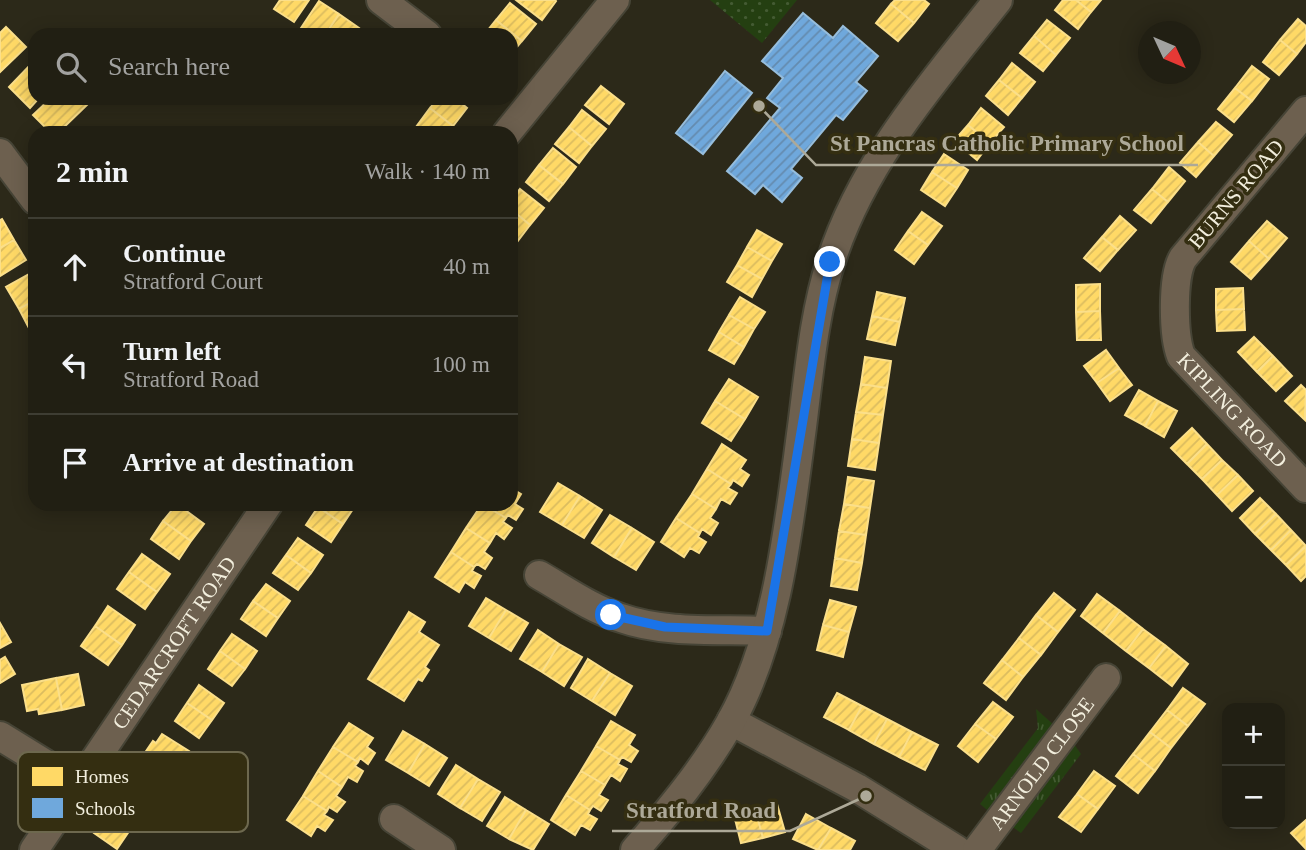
<!DOCTYPE html>
<html lang="en">
<head>
<meta charset="utf-8">
<style>
	:root { --surface:#211f13; --page:#2d2c21; --text:#f1f3f6; --muted:#a2a2a0; --line:#3e3d33 }
	body { margin:0; font-family:Georgia,serif; background:var(--page); color:var(--text) }
	.controls { position:absolute; right:21px; bottom:21px; display:grid; overflow:hidden; border-radius:14px; box-shadow:0 4px 18px #0003 }
	.controls button { width:63px; height:63px; display:grid; place-items:center; padding:0; border:0; border-bottom:2px solid var(--line); background:var(--surface); color:var(--text); font:35px sans-serif }
	.compass { position:absolute; left:1138px; top:21px; width:63px; height:63px; border-radius:50%; background:var(--surface); box-shadow:0 4px 18px #0003; rotate:134deg }
	.stop { position:absolute; width:21px; height:21px; margin:-16px; border:5px solid #1a73e8; border-radius:50%; background:#fff }
	.stop.end { background:#1a73e8; border-color:#fff; box-shadow:0 2px 7px #0008 }
	.list { margin:0; padding:0; list-style:none }
	h2 { display:flex; justify-content:space-between; align-items:center; height:91px; margin:0; padding:0 28px; font-size:30px }
	h2 small { font-size:23px; font-weight:400; color:var(--muted) }
	.list li { display:grid; grid-template-columns:46px 1fr auto; gap:21px; align-items:center; box-sizing:border-box; height:98px; padding:0 28px; border-top:2px solid var(--line) }
	.list b { display:block; font-size:26px; white-space:nowrap }
	.list p { margin:0; font-size:23px; white-space:nowrap; color:var(--muted) }
	.list em { font-size:23px; font-style:normal; color:var(--muted) }
	.icon { flex:none; width:38px; height:38px; fill:none; stroke:currentColor; stroke-width:2; stroke-linecap:round; stroke-linejoin:round }
	.map { position:relative; flex:none; width:1306px; height:850px; overflow:hidden }
	.search { position:absolute; background:var(--surface); box-shadow:0 4px 18px #0003; left:28px; top:28px; width:490px; height:77px; display:flex; align-items:center; gap:18px; box-sizing:border-box; padding:0 24px; border-radius:21px; color:var(--muted); font-size:26px }
	.panel { position:absolute; background:var(--surface); box-shadow:0 4px 18px #0003; left:28px; top:126px; width:490px; height:385px; border-radius:21px }
	.map>svg:first-child { display:block }
</style>
</head>
<body>
<div class="map">
<svg width="1306" height="850" viewBox="0 0 1306 850">
	<defs>
		<pattern id="grass-tufts" width="24" height="20" patternUnits="userSpaceOnUse" patternTransform="scale(1.75)"><rect width="24" height="20" fill="#243f11"/><path d="M3 7l-1-3M5 7V3M7 7l1-3M15 17l-1-3M17 17v-4M19 17l1-3" fill="none" stroke="#445b33"/></pattern>
		<pattern id="park-dots" width="8" height="8" patternUnits="userSpaceOnUse" patternTransform="scale(1.75)"><rect width="8" height="8" fill="#243f11"/><path d="M2 2h.1M6 6h.1" fill="none" stroke="#445b33" stroke-width="1.8" stroke-linecap="round"/></pattern>
		<pattern id="homes-hatch" width="6" height="6" patternUnits="userSpaceOnUse" patternTransform="scale(1.75)"><rect width="6" height="6" fill="#ffd966"/><path d="M-1 1l2-2M0 6l6-6M5 7l2-2" fill="none" stroke="#dbbc5f"/></pattern>
		<pattern id="schools-hatch" width="6" height="6" patternUnits="userSpaceOnUse" patternTransform="scale(1.75)"><rect width="6" height="6" fill="#6fa8dc"/><path d="M-1 1l2-2M0 6l6-6M5 7l2-2" fill="none" stroke="#648bae"/></pattern>
	</defs>
	<rect width="100%" height="100%" fill="#2c2919"/>
	<path fill="url(#grass-tufts)" d="M1036 709 1054 725 992 814 980 804 1038 728Z
		M1074 744 1081 754 1021 833 1007 823Z"/>
	<path fill="url(#park-dots)" d="M710 0H797L762 43Z"/>
	<path fill="url(#homes-hatch)" stroke="#fbdf8a" stroke-width="2" d="M280 0H309L294 22 274 9Z
		M516 0H555L556 1 542 20Z
		M895 0H924L929 4 914 23 891 4Z
		M1063 0H1076L1091 12 1078 29 1055 10Z
		M1076 0H1101L1091 12Z
		M319 1 339 14 325 35H311L301 28Z
		M510 3 536 24 522 41 496 20Z
		M891 4 914 23 898 41 876 23Z
		M339 14 359 28 354 35H325Z
		M1298 19 1306 26V42L1297 54 1280 40Z
		M496 20 522 41 511 54V35H484Z
		M1047 20 1070 38 1056 55 1034 36Z
		M6 27 26 47 0 72V33Z
		M1034 36 1056 55 1043 71 1020 53Z
		M1280 40 1297 54 1279 75 1263 62Z
		M35 60V98H39L30 108 9 87Z
		M1012 63 1035 82 1022 98 999 80Z
		M1252 66 1269 79 1252 101 1235 88Z
		M999 80 1022 98 1008 115 986 96Z
		M601 86 624 104 609 124 585 105Z
		M1235 88 1252 101 1234 122 1218 109Z
		M51 98H83L88 104 58 133H51L33 115Z
		M438 98H455L467 108 453 126 430 108Z
		M430 108 453 126 448 133H424L416 127Z
		M981 108 1004 127 990 143 968 125Z
		M582 110 606 129 592 146 569 127Z
		M1216 122 1232 135 1214 156 1198 142Z
		M968 125 990 143 977 160 954 141Z
		M569 127 592 146 579 163 555 144Z
		M1198 142 1214 156 1196 177 1180 163Z
		M553 148 576 167 563 184 539 165Z
		M944 154 968 170 957 188 932 172Z
		M539 165 563 184 549 201 526 182Z
		M1169 167 1185 181 1168 202 1152 189Z
		M932 172 957 188 945 206 921 190Z
		M520 189 544 208 530 225 511 209V200Z
		M1152 189 1168 202 1151 223 1134 210Z
		M511 209 530 225 517 242 511 237Z
		M922 212 942 226 928 245 908 231Z
		M1120 216 1136 230 1118 250 1102 237Z
		M2 219 14 240 0 248V220Z
		M1267 221 1287 238 1269 259 1249 241Z
		M757 230 782 244 772 261 747 247Z
		M908 231 928 245 914 264 895 250Z
		M1102 237 1118 250 1100 271 1084 258Z
		M14 240 26 260 0 276V248Z
		M1249 241 1269 259 1251 279 1231 262Z
		M747 247 772 261 762 279 737 265Z
		M737 265 762 279 752 297 727 282Z
		M33 272 35 300 19 309 6 287Z
		M1100 284V311L1076 312V285Z
		M1243 288 1244 309 1216 310V289Z
		M877 292 905 298 900 322 872 316Z
		M740 297 765 312 754 329 729 315Z
		M35 300V329L31 332 19 309Z
		M1244 309 1245 330 1217 331 1216 310Z
		M1100 311 1101 340H1077L1076 312Z
		M729 315 754 329 744 347 719 332Z
		M872 316 900 322 895 345 867 339Z
		M719 332 744 347 734 364 709 350Z
		M1254 337 1273 356 1257 372 1238 352Z
		M1106 350 1119 368 1097 383 1084 366Z
		M1273 356 1292 376 1276 391 1257 372Z
		M865 357 891 361 887 388 861 384Z
		M1119 368 1132 385 1110 401 1097 383Z
		M729 379 758 397 745 419 715 401Z
		M861 384 887 388 883 415 856 412Z
		M1301 385 1306 390 1305 420 1285 401Z
		M1139 390 1158 401 1145 426 1125 415Z
		M715 401 745 419 731 441 702 423Z
		M1158 401 1177 411 1164 437 1145 426Z
		M856 412 883 415 879 443 852 439Z
		M1192 428 1207 444 1187 464 1171 448Z
		M852 439 879 443 875 470 848 466Z
		M722 444 746 460 740 469 749 475 742 486 733 480 731 484 707 469Z
		M1207 444 1222 460 1202 479 1187 464Z
		M1222 460 1238 475 1217 495 1202 479Z
		M707 469 731 484 728 488 737 493 730 504 721 499 716 509 692 494Z
		M1238 475 1253 491 1232 511 1217 495Z
		M848 477 874 481 870 508 844 504Z
		M558 483 580 496 562 525 540 512Z
		M511 488 521 494 515 504 523 509 516 520 508 515 506 518 482 504H511Z
		M692 494 716 509 710 518 718 523 711 535 702 529 700 533 676 518Z
		M580 496 602 510 584 538 562 525Z
		M1260 498 1276 514 1255 534 1240 518Z
		M177 504 204 524 191 541 163 521Z
		M320 504H352L355 506 343 524 318 507Z
		M482 504 506 518 503 522 512 528 504 539 496 533 490 543 466 528Z
		M844 504 870 508 866 535 839 531Z
		M318 507 343 524 331 542 306 525Z
		M1276 514 1291 530 1271 550 1255 534Z
		M610 515 632 528 614 557 592 543Z
		M676 518 700 533 698 537 706 542 699 553 690 548 684 557 661 542Z
		M163 521 191 541 179 559 151 539Z
		M466 528 490 543 484 552 492 558 485 569 477 564 474 567 451 552Z
		M632 528 654 542 636 570 614 557Z
		M1291 530 1306 546 1286 565 1271 550Z
		M839 531 866 535 862 563 835 558Z
		M298 538 323 555 311 573 286 555Z
		M1306 546V576L1301 581 1286 565Z
		M451 552 474 567 472 571 481 576 474 588 465 582 459 592 435 577Z
		M142 554 170 574 157 592 129 572Z
		M286 555 311 573 298 590 273 573Z
		M835 558 862 563 857 590 831 586Z
		M129 572 157 592 145 609 117 589Z
		M266 584 290 601 278 618 253 601Z
		M1054 593 1075 610 1058 632 1036 615Z
		M1097 594 1120 611 1103 633 1081 616Z
		M486 598 506 610 489 638 469 626Z
		M830 600 856 607 849 632 823 625Z
		M253 601 278 618 266 636 241 619Z
		M108 606 135 625 122 645 95 626Z
		M506 610 528 623 511 651 489 638Z
		M1120 611 1143 629 1126 651 1103 633Z
		M409 612 425 622 419 632 439 645 425 667 429 670 422 681 418 679 404 701 368 679Z
		M1036 615 1058 632 1041 655 1019 638Z
		M0 623 11 642 0 648Z
		M823 625 849 632 843 657 817 650Z
		M95 626 122 645 108 665 81 646Z
		M1143 629 1166 646 1149 668 1126 651Z
		M538 630 559 644 542 672 520 659Z
		M232 634 257 651 245 669 220 651Z
		M1019 638 1041 655 1023 677 1002 660Z
		M559 644 582 657 564 686 542 672Z
		M1166 646 1188 664 1172 686 1149 668Z
		M220 651 245 669 232 686 208 669Z
		M5 657 15 674 0 683V660Z
		M588 659 610 673 592 701 571 688Z
		M1002 660 1023 677 1006 700 984 683Z
		M610 673 632 686 615 715 592 701Z
		M78 674 84 705 62 710 56 678Z
		M56 678 62 710 39 714 38 709 27 711 22 685Z
		M199 685 224 703 212 720 187 703Z
		M1183 688 1205 704 1188 726 1167 710Z
		M837 693 862 706 849 730 824 717Z
		M993 702 1013 717 996 739 975 724Z
		M187 703 212 720 199 738 175 721Z
		M862 706 887 719 874 744 849 730Z
		M1167 710 1188 726 1171 748 1150 732Z
		M887 719 912 732 899 757 874 744Z
		M611 721 635 735 629 745 638 751 631 762 622 757 620 760 596 746Z
		M349 723 373 738 367 747 375 753 368 764 360 758 358 762 333 747Z
		M975 724 996 739 978 762 958 746Z
		M403 731 425 744 408 773 386 760Z
		M912 732 938 745 925 770 899 757Z
		M1150 732 1171 748 1155 771 1133 754Z
		M162 734 189 751 183 761 188 765 179 778 175 775 169 783 138 763 153 741 156 743Z
		M425 744 447 758 429 786 408 773Z
		M596 746 620 760 618 764 627 769 620 781 611 775 605 785 581 771Z
		M333 747 358 762 355 766 363 771 357 782 348 777 342 787 318 771Z
		M1133 754 1155 771 1138 793 1116 776Z
		M456 765 478 779 460 808 438 794Z
		M318 771 342 787 336 796 345 802 337 812 329 807 327 811 303 796Z
		M581 771 605 785 599 795 608 800 601 811 593 806 590 810 566 795Z
		M1094 771 1115 786 1098 809 1077 794Z
		M478 779 500 792 482 821 460 808Z
		M1077 794 1098 809 1081 832 1059 817Z
		M566 795 590 810 588 814 597 819 590 830 581 825 575 835 551 820Z
		M303 796 327 811 324 815 333 820 325 831 317 826 311 836 287 820Z
		M106 797 138 818 117 849 94 833 100 824 92 819Z
		M505 797 526 810 509 839 487 826Z
		M777 804 785 832 763 838 755 809Z
		M755 809 763 838 741 843 734 815Z
		M526 810 549 824 533 850 509 839Z
		M806 814 831 828 818 850 793 839Z
		M1306 820V849L1291 833Z
		M831 828 855 841 850 850H818Z"/>
	<path fill="url(#schools-hatch)" stroke="#96bddc" stroke-width="2" d="M803 13 833 38 843 26 878 56 856 82 867 91 843 120 836 115 791 169 802 178 782 202 763 185 755 194 727 171 780 108 767 98 783 78 762 61Z
		M725 71 752 93 703 154 676 133Z"/>
	<g fill="none" stroke-linecap="round" stroke-linejoin="round">
		<defs>
			<g id="minor">
				<path d="M381 0 427 35"/>
				<path id="s1" d="M1306 111 1183 258C1172 276 1173 335 1181 356L1306 488"/>
				<path d="M507 133 615 0"/>
				<path d="M0 153 35 200"/>
				<path d="M539 575C565 590 592 609 621 618 666 634 719 629 767 631"/>
				<path d="M731 721 857 788 957 850"/>
				<path d="M0 736 78 784"/>
				<path d="M394 819 441 850"/>
				<path id="s2" d="M34 850 268 504"/>
				<path d="M635 850C669 811 704 769 730 723 778 638 789 523 802 427 809 373 814 313 831 261 863 161 934 81 998 0"/>
				<path id="s3" d="M977 850 1106 678"/>
			</g>
		</defs>
		<use href="#minor" stroke="#464436" stroke-width="32"/>
		<use href="#minor" stroke="#6d604f" stroke-width="28"/>
	</g>
	<g fill="none" stroke-linecap="round" stroke-linejoin="round">
		<path stroke="#1a73e8" stroke-width="9" d="M611 615 665 627 767 631 830 262"/>
	</g>
	<g text-anchor="middle" dominant-baseline="central" stroke-width="7" stroke-linejoin="round" paint-order="stroke">
		<g font-size="21" fill="#f2eedd" stroke="#342e11">
			<text transform="translate(1236 194) rotate(-50)">BURNS ROAD</text>
			<text stroke="none"><textPath href="#s1" startOffset="366">KIPLING ROAD</textPath></text>
			<text stroke="none"><textPath href="#s2" startOffset="250">CEDARCROFT ROAD</textPath></text>
			<text stroke="none"><textPath href="#s3" startOffset="108">ARNOLD CLOSE</textPath></text>
		</g>
	</g>
	<rect x="18" y="752" width="230" height="80" rx="10" fill="#342e11" stroke="#6d684e" stroke-width="2"/>
	<rect x="32" y="767" width="31" height="19" fill="#ffd966"/>
	<rect x="32" y="798" width="31" height="20" fill="#6fa8dc"/>
	<g font-size="19" fill="#f2eedd">
		<text x="75" y="783">Homes</text>
		<text x="75" y="815">Schools</text>
	</g>
	<path fill="none" stroke="#ada998" stroke-width="2.5" d="M759 106L816 165H1198M866 796L790 831H612"/>
	<g fill="#ada998" stroke="#342e11" stroke-width="2.5">
		<circle cx="759" cy="106" r="7"/>
		<circle cx="866" cy="796" r="7"/>
	</g>
	<g font-size="23" text-anchor="middle" font-weight="bold" fill="#ada998" stroke="#342e11" stroke-width="7" stroke-linejoin="round" paint-order="stroke">
		<text x="1007" y="151">St Pancras Catholic Primary School</text>
		<text x="701" y="818">Stratford Road</text>
	</g>
</svg>
<div class="controls">
<button>+</button>
<button>−</button>
</div>
<svg class="compass" viewBox="-18 -18 36 36"><path d="M0-13l5 13h-10z" fill="#e53935"/><path d="M0 13l5-13h-10z" fill="#a2a2a0"/></svg>
<div class="stop" style="left:611px;top:615px"></div>
<div class="stop end" style="left:830px;top:262px"></div>
<div class="search"><svg class="icon" aria-label="search" viewBox="0 0 24 24"><circle cx="10" cy="10" r="6"/><path d="M15 15l6 6"/></svg>Search here</div>
<section class="panel">
<h2>2 min<small>Walk · 140 m</small></h2>
<ul class="list">
<li><svg class="icon" aria-label="ahead" viewBox="0 0 24 24"><path d="M12 20V5M6 11l6-6 6 6"/></svg><div><b>Continue</b><p>Stratford Court</p></div><em>40 m</em></li>
<li><svg class="icon" aria-label="left" viewBox="0 0 24 24"><path d="M17 20v-9H6M10 6l-5 5 5 5"/></svg><div><b>Turn left</b><p>Stratford Road</p></div><em>100 m</em></li>
<li><svg class="icon" aria-label="arrive" viewBox="0 0 24 24"><path d="M6 21V4h12l-3 4 3 4H6"/></svg><div><b>Arrive at destination</b></div></li>
</ul>
</section>
</div>
</body>
</html>
